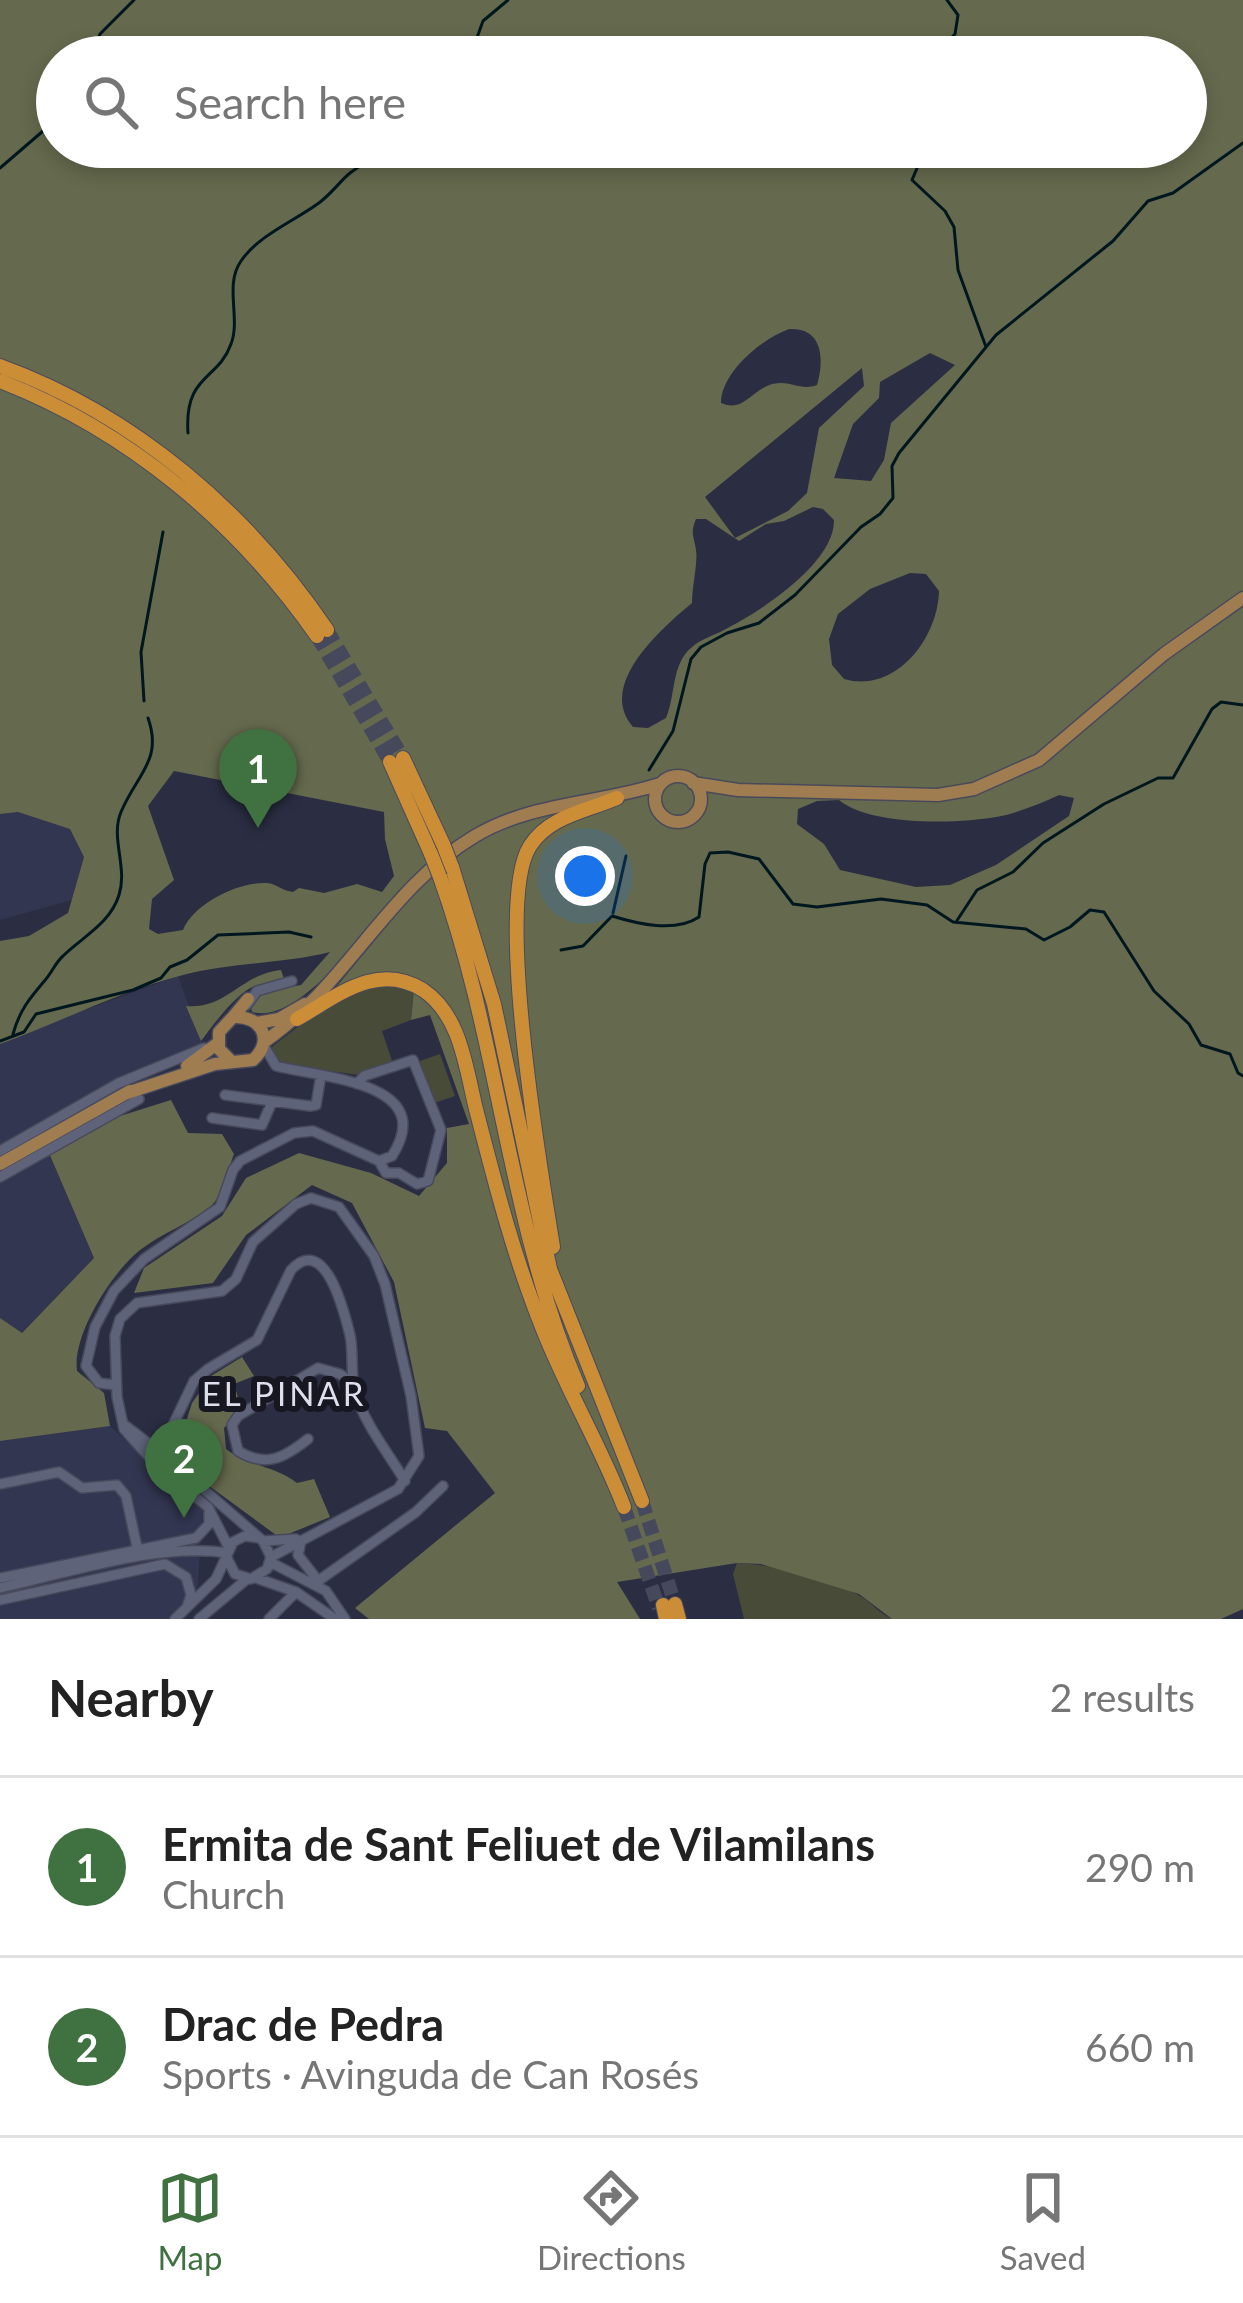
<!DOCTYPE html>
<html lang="en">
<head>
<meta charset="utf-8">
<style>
	:root { --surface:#fff; --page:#f2f2f2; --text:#222; --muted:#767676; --line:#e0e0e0; --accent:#407241 }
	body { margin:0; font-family:Lato,sans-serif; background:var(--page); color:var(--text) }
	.you { position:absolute; left:585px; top:876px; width:42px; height:42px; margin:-30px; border:9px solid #fff; border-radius:50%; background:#1a73e8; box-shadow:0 0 0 18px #1a73e833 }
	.badge { display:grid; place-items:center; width:78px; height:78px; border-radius:50%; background:var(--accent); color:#fff; font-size:39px; font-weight:700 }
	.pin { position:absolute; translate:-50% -99px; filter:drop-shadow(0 3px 6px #0008) }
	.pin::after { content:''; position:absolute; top:63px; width:42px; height:36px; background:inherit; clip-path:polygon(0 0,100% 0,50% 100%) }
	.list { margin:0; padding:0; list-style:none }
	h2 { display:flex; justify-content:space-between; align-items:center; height:156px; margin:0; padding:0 48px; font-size:51px }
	h2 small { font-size:39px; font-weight:400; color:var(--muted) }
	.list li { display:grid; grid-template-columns:78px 1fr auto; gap:36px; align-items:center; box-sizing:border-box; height:180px; padding:0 48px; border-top:3px solid var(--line) }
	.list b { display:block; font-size:45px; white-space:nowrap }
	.list p { margin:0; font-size:39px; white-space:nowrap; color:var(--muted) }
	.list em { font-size:39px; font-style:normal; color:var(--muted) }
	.icon { flex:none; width:66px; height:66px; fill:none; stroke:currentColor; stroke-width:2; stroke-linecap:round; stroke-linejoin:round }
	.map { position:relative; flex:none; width:1243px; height:1619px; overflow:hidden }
	.search { position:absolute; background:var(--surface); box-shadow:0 6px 18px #0003; left:36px; right:36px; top:36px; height:132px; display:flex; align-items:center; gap:30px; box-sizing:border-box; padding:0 42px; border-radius:66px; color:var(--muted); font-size:45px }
	.sheet { height:516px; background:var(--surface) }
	nav { display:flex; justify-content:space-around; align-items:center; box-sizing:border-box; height:168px; border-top:3px solid var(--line); background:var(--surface); font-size:33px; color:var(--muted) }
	nav a { display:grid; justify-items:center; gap:6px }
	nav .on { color:var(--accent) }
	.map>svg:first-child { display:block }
</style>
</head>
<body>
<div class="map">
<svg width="1243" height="1619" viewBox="0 0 1243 1619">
	<rect width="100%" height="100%" fill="#2b2e43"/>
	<path fill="#333651" d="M18 812 70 829 84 856 72 900 0 920V814Z
		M178 976 203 1046 38 1128 94 1258 15 1339H0V1041Z
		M110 1426 203 1511 197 1593 170 1619H0V1441Z"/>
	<path fill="#474b38" d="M388 984 414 990 411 1020 382 1031 393 1064 359 1075 275 1063 269 1051 273 1046C309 1019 341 988 388 984Z
		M440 1054 455 1096 434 1103 420 1061Z
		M737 1563C775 1565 828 1575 860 1596 872 1603 879 1613 892 1619H744L733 1574Z"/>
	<path fill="#656a4e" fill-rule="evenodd" d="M0 0H1243V1609L1221 1619H892L859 1594 761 1564 737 1563 617 1582 640 1619H369L355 1608 495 1493 447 1431 425 1428 394 1282 352 1203 312 1185 246 1235 213 1283 134 1293 144 1268 222 1216 246 1178 299 1153 371 1173 419 1196 447 1163V1128L469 1124 430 1015 411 1020 414 990 455 1021 407 979 332 992 405 904 399 890C370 924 301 1026 252 1012L250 1004 267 991 301 985 330 952C282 964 232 962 183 975 120 991 61 1022 0 1044V941L29 936 68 913 84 857 70 829 18 812 0 814ZM57 57H1186V147H57ZM789 329C822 327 825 358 817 385 799 392 787 377 767 386 749 394 742 412 721 403 721 373 761 339 789 329ZM930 353 955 365 891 423 884 460 871 481 834 478 853 424 879 398 880 382ZM862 368 864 386 819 428 807 493 788 511 735 538 705 497ZM813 507 823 509 834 520C835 563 760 612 724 630 713 636 700 639 691 648 671 665 676 695 666 718L648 728 633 727C596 685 662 628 692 603 692 586 698 563 696 550 694 536 690 533 696 519H706L739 541 766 524 784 521ZM910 573 926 574 939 591C938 639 895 694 844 679L832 665 829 639 838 614 870 589ZM174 771 384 812 385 839 394 876 382 892 357 884 324 893 299 888 293 892C282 891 276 883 265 883 238 882 193 904 183 930L158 934 149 929 152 899 174 880 148 806ZM1059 795 1074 798 1069 816 996 865 950 885 916 887 840 870 824 844 797 824 798 809 817 801 839 800C870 826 957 824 996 817 1018 813 1039 804 1059 795Z
		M281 970 284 979C274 982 264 983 255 986 237 992 213 1025 201 1041L186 1006C226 1010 241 974 281 970Z
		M171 1100 188 1133 222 1134 234 1154C228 1169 223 1195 212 1205 191 1223 162 1233 140 1250 112 1272 72 1335 77 1371L104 1393 110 1426 0 1441V1318L22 1333 94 1258 49 1153 120 1116Z
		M242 1357 254 1376 234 1384 241 1408 224 1428 226 1449C249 1467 274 1465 297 1483L314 1479 330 1517 286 1535H276L190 1472 184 1451V1428L192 1403 211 1376Z"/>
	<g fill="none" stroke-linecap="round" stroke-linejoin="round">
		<path stroke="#01171f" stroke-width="3" d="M90 57 100 34 134 0
			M470 57 483 21 508 0
			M934 57 955 34 958 15 947 0
			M926 147 912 180 945 211 954 227 958 270 986 347
			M0 168 57 119
			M188 433C184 374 218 381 231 344 241 319 224 285 241 261 258 236 292 222 316 205 330 196 338 183 350 173 362 164 377 156 389 147
			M144 701 141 652 163 532
			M649 770 673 731 691 659 701 647 727 633 759 623 795 595 861 527 880 514 893 498 892 466 899 453 996 335 1113 241 1148 201 1173 193 1243 143
			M613 913 626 856
			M956 922 977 890 1013 872 1043 843 1104 804 1158 778H1173L1212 709 1221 702 1243 705
			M561 950 583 946 612 916C638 924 675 933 699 917L705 864 710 853 728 852 759 859 793 904 817 907 881 899 927 905 953 922 1026 929 1044 940 1070 927 1090 910 1104 912 1154 991 1189 1024 1201 1045 1230 1054 1238 1073 1243 1076
			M13 1034C20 1009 30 998 46 979 52 972 56 962 63 956 82 937 110 924 119 895 128 867 110 838 121 812 137 774 163 760 148 718
			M0 1041 24 1032 36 1014 133 990 161 978 170 967 187 960 218 935 289 932 311 937"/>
		<path stroke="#46495c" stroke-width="14" stroke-dasharray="14 7" stroke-linecap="butt" d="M327 630 403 758
			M317 636 390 762
			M642 1501 675 1604
			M624 1507 659 1608"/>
		<defs>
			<path id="minor" d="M247 1005 257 991 292 981
				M264 1046 276 1066C322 1078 439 1082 392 1156L379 1161
				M225 1095 310 1106 316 1105 321 1075
				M212 1118 262 1125 272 1102
				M0 1151 119 1083 204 1048
				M0 1177 139 1099
				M116 1385 99 1383 86 1366 95 1327 114 1291 144 1259 220 1207 233 1170 240 1161 294 1133 313 1131 379 1161 386 1173H399L417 1184 428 1181 441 1130 413 1060 364 1076 357 1084
				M126 1426 152 1446 169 1447 175 1456
				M308 1439C284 1458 266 1468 238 1451L232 1425 238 1416 318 1368 340 1374 353 1384
				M163 1446 194 1381 208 1369 257 1340 291 1270C325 1233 344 1311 350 1335 354 1353 350 1373 355 1391 363 1422 389 1454 405 1481
				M173 1463 263 1541 271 1557 267 1569 251 1579 235 1574 227 1558
				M0 1484 59 1472 82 1488 117 1485 126 1496 137 1547
				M263 1541 296 1539
				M301 1541 298 1555 319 1582
				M229 1548 208 1507 156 1465 124 1429 117 1397 115 1336 120 1319 137 1303 222 1291 236 1279 253 1242 296 1204 311 1198 339 1207 374 1256 385 1284 411 1396 419 1456 398 1489 271 1557
				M270 1562 326 1591 345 1619
				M0 1578 196 1538 209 1524V1512
				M256 1578 296 1592 335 1619
				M318 1581 416 1512 443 1486
				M0 1588C69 1573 158 1542 228 1553
				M0 1600 165 1564 186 1577 191 1595 187 1607
				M175 1619 216 1579 233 1542 245 1536 259 1538
				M199 1619 247 1579
				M269 1619 296 1592"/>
			<path id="major" d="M655 799a23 23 0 1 1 46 0a23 23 0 1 1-46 0Z
				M693 783 738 790 900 794 938 795 974 789 1039 760 1164 654 1243 598
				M233 1017 248 999
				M257 1023 279 1019 305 1004
				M264 1042C346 986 388 888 475 836 532 802 598 804 660 784
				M187 1066 218 1043
				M127 1093 215 1064 253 1060C275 1040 261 1015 233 1017L219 1032V1049L231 1061
				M0 1164 130 1091"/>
			<path id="highway" d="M0 366C135 415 248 513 327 630
				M0 381C129 431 238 523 317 636
				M403 758 443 844
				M390 762 431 854
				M452 867 494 1004 550 1269 642 1501
				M440 877C500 1043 508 1223 578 1386
				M297 1019C336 997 377 961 423 990 462 1016 466 1071 477 1113 496 1187 515 1261 544 1332 568 1392 601 1447 624 1507
				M553 1247C541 1172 494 902 530 846 549 816 587 811 617 798
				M675 1604 679 1619
				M663 1605 666 1619"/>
		</defs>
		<use href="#minor" stroke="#484a5c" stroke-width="12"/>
		<use href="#major" stroke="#484a5c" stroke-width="15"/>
		<use href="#highway" stroke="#484a5c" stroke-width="16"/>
		<use href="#minor" stroke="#5f637a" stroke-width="9"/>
		<use href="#major" stroke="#a07d51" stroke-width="12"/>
		<use href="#highway" stroke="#cb8e36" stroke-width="14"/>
		<defs>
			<path id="highway-bridge" d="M443 844 452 867
				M431 854 440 877"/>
		</defs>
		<use href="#highway-bridge" stroke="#484a5c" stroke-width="16" stroke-linecap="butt"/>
		<use href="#highway-bridge" stroke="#cb8e36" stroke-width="14"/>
	</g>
	<g text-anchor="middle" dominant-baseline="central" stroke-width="12" stroke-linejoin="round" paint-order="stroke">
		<g font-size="33" letter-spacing="3" fill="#dddfed" stroke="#161721">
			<text x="284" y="1393">EL PINAR</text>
		</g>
	</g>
</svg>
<div class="you"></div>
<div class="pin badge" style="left:258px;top:828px">1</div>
<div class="pin badge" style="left:184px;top:1518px">2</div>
<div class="search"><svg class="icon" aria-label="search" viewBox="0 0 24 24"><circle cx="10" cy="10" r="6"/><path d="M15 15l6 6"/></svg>Search here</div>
</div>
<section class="sheet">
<h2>Nearby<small>2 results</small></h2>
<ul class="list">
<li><span class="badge">1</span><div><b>Ermita de Sant Feliuet de Vilamilans</b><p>Church</p></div><em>290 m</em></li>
<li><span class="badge">2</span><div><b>Drac de Pedra</b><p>Sports · Avinguda de Can Rosés</p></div><em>660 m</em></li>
</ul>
</section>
<nav>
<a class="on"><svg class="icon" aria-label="map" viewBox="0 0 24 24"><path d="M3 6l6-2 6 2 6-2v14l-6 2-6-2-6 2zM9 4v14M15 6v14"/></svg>Map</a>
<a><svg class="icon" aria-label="directions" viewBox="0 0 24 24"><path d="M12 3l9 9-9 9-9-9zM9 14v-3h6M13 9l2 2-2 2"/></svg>Directions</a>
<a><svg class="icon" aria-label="saved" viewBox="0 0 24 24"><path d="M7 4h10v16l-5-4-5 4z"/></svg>Saved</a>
</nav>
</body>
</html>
